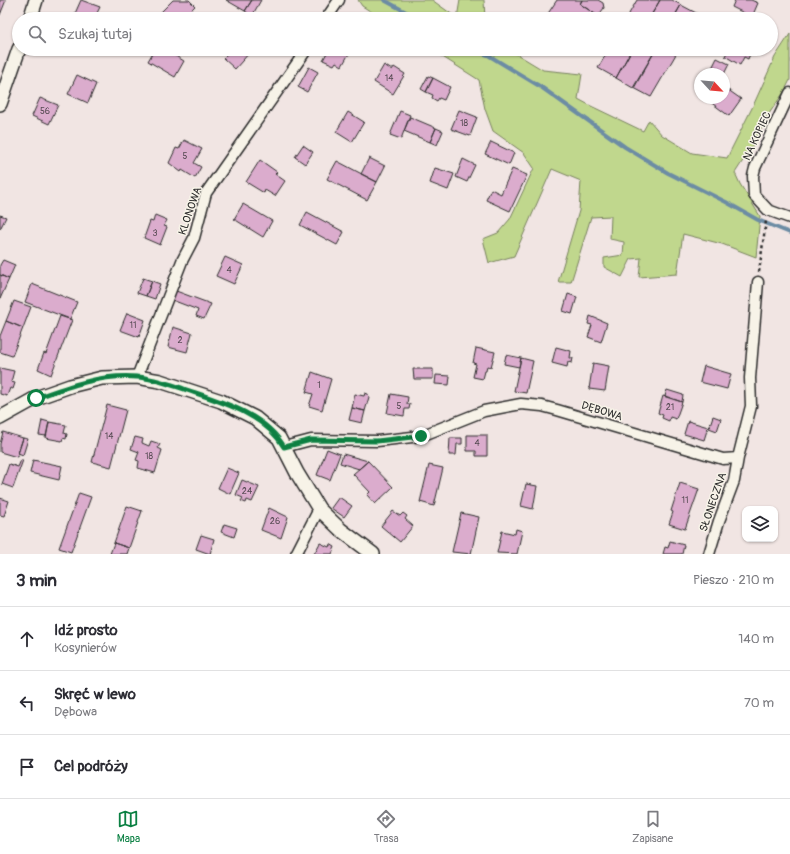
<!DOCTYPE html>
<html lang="pl">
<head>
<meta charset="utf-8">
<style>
	:root { --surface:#fff; --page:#f7f7f7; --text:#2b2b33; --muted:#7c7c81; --line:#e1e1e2; --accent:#0b8043 }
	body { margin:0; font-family:Pangolin,sans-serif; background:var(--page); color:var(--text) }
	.controls { position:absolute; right:12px; bottom:12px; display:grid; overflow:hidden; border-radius:8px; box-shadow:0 1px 3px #0004 }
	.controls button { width:36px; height:36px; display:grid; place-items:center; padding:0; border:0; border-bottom:1px solid var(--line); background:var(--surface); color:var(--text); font:20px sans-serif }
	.compass { position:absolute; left:694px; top:68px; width:36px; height:36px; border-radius:50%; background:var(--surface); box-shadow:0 1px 3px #0004; rotate:116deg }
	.stop { position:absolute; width:12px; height:12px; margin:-9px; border:3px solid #0b8043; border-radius:50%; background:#fff }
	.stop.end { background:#0b8043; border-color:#fff; box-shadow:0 1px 4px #0008 }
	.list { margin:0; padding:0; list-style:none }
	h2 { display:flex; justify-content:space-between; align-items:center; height:52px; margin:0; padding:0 16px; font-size:17px }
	h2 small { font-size:13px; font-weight:400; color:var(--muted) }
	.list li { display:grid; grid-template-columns:26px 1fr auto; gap:12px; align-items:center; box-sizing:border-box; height:64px; padding:0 16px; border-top:1px solid var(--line) }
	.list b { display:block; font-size:15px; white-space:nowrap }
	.list p { margin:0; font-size:13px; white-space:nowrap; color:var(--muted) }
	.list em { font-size:13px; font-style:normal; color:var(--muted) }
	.icon { flex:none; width:22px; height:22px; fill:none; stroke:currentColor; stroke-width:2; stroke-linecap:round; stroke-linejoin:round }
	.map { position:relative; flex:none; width:790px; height:554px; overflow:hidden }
	.search { position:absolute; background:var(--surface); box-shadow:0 1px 3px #0004; left:12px; right:12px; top:12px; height:44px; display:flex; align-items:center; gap:10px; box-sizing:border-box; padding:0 14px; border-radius:22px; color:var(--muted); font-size:15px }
	.sheet { height:244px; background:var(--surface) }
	nav { display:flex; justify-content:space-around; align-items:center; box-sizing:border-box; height:56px; border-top:1px solid var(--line); background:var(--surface); font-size:11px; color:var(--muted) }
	nav a { display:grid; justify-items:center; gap:2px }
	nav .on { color:var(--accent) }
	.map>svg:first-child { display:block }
</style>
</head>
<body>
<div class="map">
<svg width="790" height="554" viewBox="0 0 790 554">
	<rect width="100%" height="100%" fill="#f1e5e3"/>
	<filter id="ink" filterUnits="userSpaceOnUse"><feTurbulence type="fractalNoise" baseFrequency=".025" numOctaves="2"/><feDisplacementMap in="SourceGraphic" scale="8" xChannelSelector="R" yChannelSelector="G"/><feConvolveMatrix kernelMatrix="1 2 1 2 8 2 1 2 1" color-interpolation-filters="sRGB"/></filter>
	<g filter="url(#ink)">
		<path fill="#c0d78d" stroke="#76815c" d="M358 0H432L457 18 460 0H484L485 19H383L362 6Z
			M790 34V80L784 92 766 118 753 145 735 173 740 184 760 216 756 257 722 244 683 234 677 274 639 277 641 258 631 259 622 277 604 267V258L623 255 624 242 610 239 611 216 591 217 571 282H558L579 211 581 181 552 169 514 256 489 263 483 239 498 233 510 219 534 168 524 153 493 131 485 109 479 80 430 49H513L515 53 543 70 582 74 578 99 591 106 643 131 649 120 662 135 692 153 727 158 753 106 775 57Z"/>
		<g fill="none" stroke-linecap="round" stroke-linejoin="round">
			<path stroke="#6c8ca4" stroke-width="4" d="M384 0 419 19
				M471 49 488 55 541 87 625 147 668 173 726 202 758 220 790 233"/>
		</g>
		<path fill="#dbaccd" stroke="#2b2b2b" d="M0 0H6L0 15Z
			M81 0 100 7 94 19H76L73 18Z
			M173 0H189L195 6 182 19H166L160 13Z
			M226 0H252L245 11Z
			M252 0H261L252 16 245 11Z
			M557 0H582L580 4 598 16 596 19H547L545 18Z
			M582 0H598L603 3 604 8 598 16 580 4Z
			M637 0H660L649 19H626Z
			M660 0H672L681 5 673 19H649Z
			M735 0H751L758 3 752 17 732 7Z
			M681 5 698 14 696 19H673Z
			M155 49H164L184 61 175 77 148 61Z
			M232 49H247L250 52 235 69 223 58Z
			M329 49H348L351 50 342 66 336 62 334 65 323 60Z
			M609 49H632L616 78 598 68Z
			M632 49H656L633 88 616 78Z
			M656 49H679L651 97 634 88Z
			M729 49H749L747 52 750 54 748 59 744 57 740 65 725 56Z
			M717 58 729 64 724 74H709Z
			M384 65 392 70 394 67 405 74 393 94 374 82Z
			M309 67 318 72 307 92 298 87Z
			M77 75 96 84 88 103 68 94Z
			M428 76 433 78 426 92 421 89Z
			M433 78 450 87 444 100 439 98 437 101 432 98 433 95 426 92Z
			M724 87 741 99 729 116 705 98H724Z
			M40 98 58 105 49 124 32 116Z
			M459 110 477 117 470 136 451 129Z
			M400 111 410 115 401 139 390 135Z
			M348 112 364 122 352 142 336 132Z
			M410 117 436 128 430 142 404 131Z
			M436 128 443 131 437 145 430 142Z
			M184 140 202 149 194 163 201 167 195 178 182 170 181 172 169 163 176 148 179 149Z
			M491 142 514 153 509 165 485 154Z
			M303 145 313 152 305 164 295 157Z
			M369 158 385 166 377 182 361 174Z
			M463 159 475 165 467 182 456 177Z
			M260 160 277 172 275 174 285 181 275 196 265 190 264 193 246 182Z
			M337 161 377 182 367 200 327 179Z
			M435 168 454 174 448 190 430 183Z
			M512 169 527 175 510 211 486 200 491 189 501 194Z
			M243 204 272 221 263 237 234 219Z
			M307 212 344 232 337 245 300 225Z
			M0 215 6 217 0 229Z
			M155 215 167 220 164 226 167 227 160 245 144 238 150 221 153 222Z
			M225 257 243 265 234 284 216 276Z
			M3 260 15 265 9 279 0 275V265Z
			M0 275 9 279 0 299Z
			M143 278 152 281 146 296 137 293Z
			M152 281 160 284 155 299 146 296Z
			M32 284 77 302 70 319 25 302Z
			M176 291 211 304 204 319 196 316 198 310 172 300Z
			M568 294 577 297 572 314 563 311Z
			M14 301 31 307 23 328 6 321Z
			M127 313 145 320 139 337 120 330Z
			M60 316 72 320 51 375 38 369 44 353 46 354Z
			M590 316 607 323 601 342 588 337 592 325 588 324Z
			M6 321 23 328 12 356 0 352V336Z
			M173 327 192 333 187 352 168 347Z
			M556 347 571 351 570 358H573L572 363 568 362 567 367 552 363Z
			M476 348 495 352 491 367 487 366 486 371H485L483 379 473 377 476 364 473 363Z
			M506 355 521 358 519 367 504 364Z
			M521 358 533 361 526 393 514 391Z
			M593 363 609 366 605 391 589 389Z
			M704 366 731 374 727 389 700 382Z
			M0 368 14 371 11 382 15 383 13 389 10 388 7 396 0 394Z
			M413 369H433V379H414Z
			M312 372 331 379 322 410 309 406 313 394 306 392Z
			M436 375 450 376 449 385 435 384Z
			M667 390 683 395 682 402 665 396Z
			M365 393 368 394 369 397 365 411 352 408 355 394 364 396Z
			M391 394 408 397 407 404H410L409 409H405L404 416 387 413Z
			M663 396 682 402 676 419 670 417 669 421 662 418 663 415 658 413Z
			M107 405 126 410 111 467 92 462Z
			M352 408 365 411 362 423 349 420Z
			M713 416 721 419 717 431 709 428Z
			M42 420 49 422 46 436 39 435Z
			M688 421 708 427 704 440 684 434Z
			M49 422 66 425 64 433 67 434 66 439 63 438 62 441 46 438Z
			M3 432 23 438 17 457 0 452V444Z
			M467 435H487V456H476V451H467Z
			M135 437 143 439 142 443 149 446 151 441 160 444 158 448 162 450 155 473 138 468 139 461 136 460 139 452 131 449Z
			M23 438 28 439 23 455 18 453Z
			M450 438H462V444H457L456 455H449Z
			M327 449 340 454 330 480 317 475Z
			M343 454 368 461 359 469 340 463Z
			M21 460H23L13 488 2 484 9 464 18 467Z
			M33 460 62 466 59 480 30 473Z
			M368 461 393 487 375 504 367 495 370 492 353 474Z
			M429 465 443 468 434 506 420 502Z
			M227 468 239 473 230 494 218 488Z
			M242 480 259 487 252 502 247 500 246 503 241 501 243 498 236 495Z
			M680 483 699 489 685 529 669 524 673 512 671 511Z
			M526 484 537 486 533 509 521 506Z
			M79 493 91 497 71 552 59 548Z
			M339 497 352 506 344 517 331 508Z
			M0 498 9 501 4 516 0 515Z
			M127 506 142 511 129 548 114 543Z
			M269 508 288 517 281 538 261 530Z
			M393 511 400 516 403 513 407 516 405 519 413 526 400 542 381 526Z
			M461 513 479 517 471 554 452 552Z
			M224 524 237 528 234 537 221 532Z
			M516 529 522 531 517 554 497 553 502 531 515 534Z
			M201 535 214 539 210 554 196 549Z
			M670 541 684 545 682 554H663L665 547 668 548Z
			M114 543 129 548 127 554H110Z
			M320 543 329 547 330 544 335 547 332 554H314Z"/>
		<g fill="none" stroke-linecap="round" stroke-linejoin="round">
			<defs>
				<path id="minor" d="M326 19 339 0
					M790 93 755 168 753 176 754 195 768 210 790 218
					M137 377 182 261 194 238 206 193 307 49
					M284 447 311 440 377 441 421 436 484 411 521 404 542 406 557 410 723 459 738 458
					M296 554 319 509
					M709 554 719 521 734 481 738 458 751 406 750 378 758 282"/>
				<path id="tertiary" d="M30 19 36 0
					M0 104 19 49
					M0 418 36 398 70 386 102 378 137 377 160 381 221 401 255 418 279 438 297 473 319 509 341 530 373 554"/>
			</defs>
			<use href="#minor" stroke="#2b2b2b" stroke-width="13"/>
			<use href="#tertiary" stroke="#2b2b2b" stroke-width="16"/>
			<path stroke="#2b2b2b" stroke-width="2.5" stroke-dasharray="3 3" stroke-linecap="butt" d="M759 272 766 221"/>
			<use href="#minor" stroke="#f7f3e8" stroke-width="10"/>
			<use href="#tertiary" stroke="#f7f3e8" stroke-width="13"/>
		</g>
	</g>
	<g fill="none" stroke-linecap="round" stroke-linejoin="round" filter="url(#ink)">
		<path stroke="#0b8043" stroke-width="5" d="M36 398C69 386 102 374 137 377 153 378 169 384 184 389 219 401 264 413 284 447L311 440 377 441 421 436"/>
	</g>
	<g text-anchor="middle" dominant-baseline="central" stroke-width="3" stroke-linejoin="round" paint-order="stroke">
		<g font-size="9" fill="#574b54">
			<text x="389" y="78">14</text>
			<text x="45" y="111">56</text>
			<text x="464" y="123">18</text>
			<text x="185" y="156">5</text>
			<text x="155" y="233">3</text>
			<text x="229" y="270">4</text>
			<text x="133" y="325">11</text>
			<text x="180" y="340">2</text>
			<text x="319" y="385">1</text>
			<text x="399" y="406">5</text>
			<text x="670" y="407">21</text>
			<text x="109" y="436">14</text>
			<text x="477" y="443">4</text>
			<text x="149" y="456">18</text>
			<text x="247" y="491">24</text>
			<text x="685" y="500">11</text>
			<text x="275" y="521">26</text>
		</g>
		<g font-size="11" fill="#2b2b2b" stroke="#f7f3e8">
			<text transform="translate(757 136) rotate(-65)">NA KOPIEC</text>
			<text transform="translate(190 211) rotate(-71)">KLONOWA</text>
			<text transform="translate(602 411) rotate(17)">DĘBOWA</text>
			<text transform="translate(713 502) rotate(-71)">SŁONECZNA</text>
		</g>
	</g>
</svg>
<div class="controls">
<button><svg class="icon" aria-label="layers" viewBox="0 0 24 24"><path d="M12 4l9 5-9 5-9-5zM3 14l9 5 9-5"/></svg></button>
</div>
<svg class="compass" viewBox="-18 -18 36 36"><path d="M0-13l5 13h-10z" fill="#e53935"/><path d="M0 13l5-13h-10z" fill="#7c7c81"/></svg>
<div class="stop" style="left:36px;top:398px"></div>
<div class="stop end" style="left:421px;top:436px"></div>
<div class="search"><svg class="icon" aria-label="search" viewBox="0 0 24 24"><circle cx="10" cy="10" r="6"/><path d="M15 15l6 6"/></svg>Szukaj tutaj</div>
</div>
<section class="sheet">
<h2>3 min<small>Pieszo · 210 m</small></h2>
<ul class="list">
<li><svg class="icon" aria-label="ahead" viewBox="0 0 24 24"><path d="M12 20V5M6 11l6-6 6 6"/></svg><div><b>Idź prosto</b><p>Kosynierów</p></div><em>140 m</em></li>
<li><svg class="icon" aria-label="left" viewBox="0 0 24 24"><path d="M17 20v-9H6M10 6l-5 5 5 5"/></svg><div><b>Skręć w lewo</b><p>Dębowa</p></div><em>70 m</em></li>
<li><svg class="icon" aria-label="arrive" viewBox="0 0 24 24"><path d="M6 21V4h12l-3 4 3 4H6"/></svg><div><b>Cel podróży</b></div></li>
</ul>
</section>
<nav>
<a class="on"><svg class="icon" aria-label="map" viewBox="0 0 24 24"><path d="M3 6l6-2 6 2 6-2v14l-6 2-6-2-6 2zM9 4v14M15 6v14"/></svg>Mapa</a>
<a><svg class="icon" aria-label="directions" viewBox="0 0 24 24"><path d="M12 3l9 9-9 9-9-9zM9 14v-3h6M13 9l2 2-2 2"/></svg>Trasa</a>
<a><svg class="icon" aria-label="saved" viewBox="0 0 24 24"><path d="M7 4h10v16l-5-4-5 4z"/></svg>Zapisane</a>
</nav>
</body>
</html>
